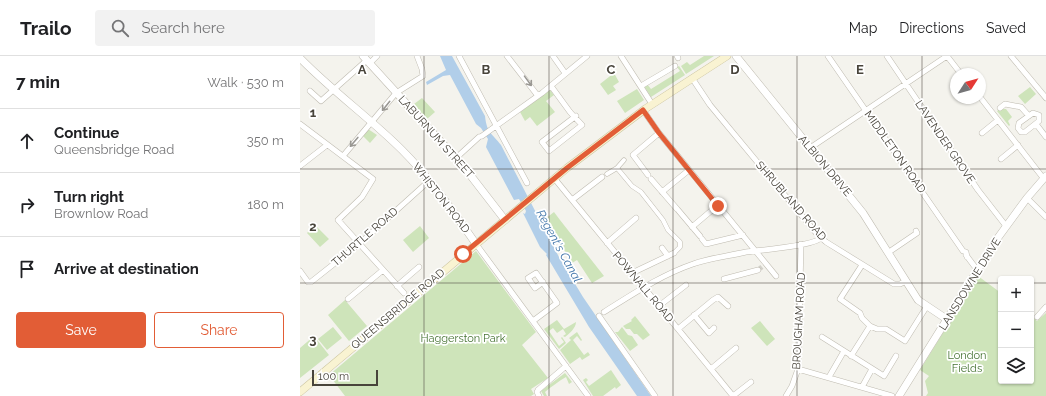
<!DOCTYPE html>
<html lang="en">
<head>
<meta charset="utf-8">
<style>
	:root { --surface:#fff; --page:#f2f2f2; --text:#202124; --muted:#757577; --line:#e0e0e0; --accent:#e25d36 }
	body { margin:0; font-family:Raleway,sans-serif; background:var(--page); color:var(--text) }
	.controls { position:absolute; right:12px; bottom:12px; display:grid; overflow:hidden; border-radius:4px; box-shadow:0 1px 3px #0004 }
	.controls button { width:36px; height:36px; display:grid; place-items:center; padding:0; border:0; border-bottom:1px solid var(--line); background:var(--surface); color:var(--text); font:20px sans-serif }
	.compass { position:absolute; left:650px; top:12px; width:36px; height:36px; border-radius:50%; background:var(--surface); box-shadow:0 1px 3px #0004; rotate:54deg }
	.scale { position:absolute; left:12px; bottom:10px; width:66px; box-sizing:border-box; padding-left:4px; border:2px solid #48443b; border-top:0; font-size:11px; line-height:14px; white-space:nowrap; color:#48443b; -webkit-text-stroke:3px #fff; paint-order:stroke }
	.stop { position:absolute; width:12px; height:12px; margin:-9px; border:3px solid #e25d36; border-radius:50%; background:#fff }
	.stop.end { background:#e25d36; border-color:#fff; box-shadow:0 1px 4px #0008 }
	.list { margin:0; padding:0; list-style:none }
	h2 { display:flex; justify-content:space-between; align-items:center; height:52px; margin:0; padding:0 16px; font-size:17px }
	h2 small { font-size:13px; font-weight:400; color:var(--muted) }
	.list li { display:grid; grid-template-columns:26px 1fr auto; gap:12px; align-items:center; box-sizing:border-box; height:64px; padding:0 16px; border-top:1px solid var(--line) }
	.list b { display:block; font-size:15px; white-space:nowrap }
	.list p { margin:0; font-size:13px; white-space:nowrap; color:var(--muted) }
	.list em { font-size:13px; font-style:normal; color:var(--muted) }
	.actions { display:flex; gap:8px; padding:12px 16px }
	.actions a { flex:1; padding:9px 0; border:1px solid var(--accent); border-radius:4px; text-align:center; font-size:14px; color:var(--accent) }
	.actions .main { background:var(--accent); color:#fff }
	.icon { flex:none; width:22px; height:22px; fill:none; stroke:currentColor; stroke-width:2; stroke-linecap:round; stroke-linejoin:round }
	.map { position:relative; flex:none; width:746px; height:340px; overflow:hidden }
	header { display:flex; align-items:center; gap:24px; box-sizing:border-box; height:56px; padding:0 20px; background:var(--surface); border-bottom:1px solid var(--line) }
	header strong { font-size:19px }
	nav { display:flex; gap:22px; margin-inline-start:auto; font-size:14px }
	.search { width:280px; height:36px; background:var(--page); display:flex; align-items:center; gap:10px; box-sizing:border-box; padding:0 14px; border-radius:4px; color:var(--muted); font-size:15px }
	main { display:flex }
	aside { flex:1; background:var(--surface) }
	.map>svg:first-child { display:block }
</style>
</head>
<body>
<header>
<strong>Trailo</strong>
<div class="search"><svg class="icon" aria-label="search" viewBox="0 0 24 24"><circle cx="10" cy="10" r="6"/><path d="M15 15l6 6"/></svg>Search here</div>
<nav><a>Map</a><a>Directions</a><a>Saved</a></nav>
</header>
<main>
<aside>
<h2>7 min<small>Walk · 530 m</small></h2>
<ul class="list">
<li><svg class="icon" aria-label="ahead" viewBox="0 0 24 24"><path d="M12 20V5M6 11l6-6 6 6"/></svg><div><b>Continue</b><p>Queensbridge Road</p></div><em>350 m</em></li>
<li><svg class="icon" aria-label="right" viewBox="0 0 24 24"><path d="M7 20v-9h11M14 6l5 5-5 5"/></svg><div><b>Turn right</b><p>Brownlow Road</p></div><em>180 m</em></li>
<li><svg class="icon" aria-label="arrive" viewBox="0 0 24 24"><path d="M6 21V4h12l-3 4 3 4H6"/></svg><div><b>Arrive at destination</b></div></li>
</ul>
<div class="actions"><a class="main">Save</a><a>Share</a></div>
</aside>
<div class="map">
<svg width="746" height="340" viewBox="0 0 746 340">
	<rect width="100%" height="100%" fill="#f4f3ed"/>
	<path fill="#cee4ba" d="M404 0H414L386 18 381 10 387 6 390 9Z
		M379 10 385 19 351 41 344 30 347 28 351 33 380 15 377 11Z
		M314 17 319 26 313 30 316 34 308 39 300 28Z
		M730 31 736 38 725 48 718 40Z
		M337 33 344 44 325 57 317 45Z
		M250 34 254 39 246 45 255 56 237 70 230 61 225 65 220 56Z
		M122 42 135 56 127 63 114 48Z
		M700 53H706L712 61 708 65 710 69 709 70 697 55Z
		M68 73 77 79 70 87 63 80Z
		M254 156 260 164 304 220 292 227 277 204 272 207 245 163Z
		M15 169 29 183 20 191 7 177Z
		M120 170 129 182 113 196 103 184Z
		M176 195 236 276 222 289 248 322 231 333 234 338 231 340H45L29 319Z
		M678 220 701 237V325H731V260L737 265 746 257V340H626L628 337 625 325 629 320 620 314Z
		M45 244 67 270 49 285 28 259Z
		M335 260 350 279 343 284 337 278H334L330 273H326L323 270 332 265 331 264Z
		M257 264 264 273 276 266C276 272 269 278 265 281L263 280 266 278 263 273 257 277 253 272 249 275 259 290 264 286 261 282 262 281 266 287 259 293 244 273Z
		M460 265 475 283 467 290 451 272Z
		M33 271 42 282 27 294 18 283Z
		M322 271 328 279 332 280 338 289 330 295 315 276H318Z
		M277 276 282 284 281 285 277 280 273 284 284 299 288 296 290 299 282 304 280 301 270 308 260 294 271 284 269 282Z
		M14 280 29 299 0 322V292Z
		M311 314 321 329 316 333 315 331 303 340H293L283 324 286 322 288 324 286 326 289 330Z
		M265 317 272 326 269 328 266 321C259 325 251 331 245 336L247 340H244L241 335Z"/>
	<path fill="#b1cee9" d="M140 0H152L185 60C187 78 192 77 201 89L260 203 283 241 351 340H337L289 271 246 199 247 198 240 191 223 157 225 158 226 155 219 143 214 144 186 91 188 83 181 72 176 68 150 19 143 20 127 29 126 26 146 14Z"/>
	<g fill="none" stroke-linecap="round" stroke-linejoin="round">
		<path stroke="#d2d0c9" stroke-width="5" stroke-dasharray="5 2.5" stroke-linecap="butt" d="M458 214 463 210"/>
		<defs>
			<path id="pedestrian" d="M324 104 317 112 332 130 341 136 363 164 368 174 380 186V191L374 197
				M307 118 317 112"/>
			<path id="minor" d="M159 0 227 127
				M207 0 238 40
				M253 0 265 17
				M321 0 352 48
				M377 0 378 2
				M528 0 663 195 666 196 667 201
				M587 0 678 134 706 170
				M647 0 661 18
				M711 0 746 42
				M70 7 77 0
				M392 22 410 49 517 178 526 186 594 228H600L606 225
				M251 30 270 56 282 69 249 95 242 86 276 60
				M341 30 375 10
				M10 35 21 45 67 4
				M680 41 744 123
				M700 52 705 48 721 51 729 60
				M343 54 359 77 476 220
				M733 57 739 59V65L725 76H721L718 72 719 67Z
				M0 68 73 123 62 141 38 164 104 237
				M736 68 746 81
				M682 77 698 64
				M182 80 242 37 287 0
				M510 92 647 0
				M43 100 96 37 123 20 122 13 117 0
				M156 102 179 81
				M701 103 718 89
				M0 110 27 89
				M348 119 333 99 359 77
				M254 122 433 340 451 326
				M351 123 377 153
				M362 136 389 114
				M727 142 746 161
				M272 144 302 121
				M378 154 400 180
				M392 171 418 149
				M402 183 406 188 443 179
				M307 187 336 162
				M176 188 288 340
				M362 192 368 200
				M589 196 617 177 616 175
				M666 199 678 215
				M562 209 540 243 560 257 562 262 570 270 577 273H586L605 285 627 250
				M0 215 8 226H11L59 188 130 124
				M332 217 374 197
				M424 223 458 214
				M97 230 119 211
				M48 243 83 214
				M359 250 386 229
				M304 256C333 238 361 219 393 208 409 202 429 200 446 196 460 194 513 190 521 182
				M394 259 409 277 414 272
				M299 260 355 340
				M737 261 746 251
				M233 265 257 247 255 244 236 217 228 222 235 232 243 226
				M378 273 413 244 418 241 428 250
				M522 281 584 320 596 300
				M551 300 570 270
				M411 313 436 292
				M498 313 592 340
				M529 321 544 295
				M562 331 572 313
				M239 340 237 336 238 334 266 310
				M486 340 492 330 498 313 501 188"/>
			<path id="tertiary" d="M63 0 164 111 205 164
				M436 0 563 157 618 244 648 264
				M0 2C32 35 70 62 102 94 130 122 153 155 176 188
				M599 340 697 183 727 142 746 120"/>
			<path id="secondary" d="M0 336 267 112 345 53 427 0"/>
		</defs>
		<use href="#pedestrian" stroke="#bfbbb0" stroke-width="5"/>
		<use href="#minor" stroke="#bfbbb0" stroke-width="6"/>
		<use href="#tertiary" stroke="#bfbbb0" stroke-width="8"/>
		<use href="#secondary" stroke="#cbc4a0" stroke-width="8"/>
		<use href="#pedestrian" stroke="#fff" stroke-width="4"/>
		<use href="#minor" stroke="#fff" stroke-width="5"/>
		<use href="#tertiary" stroke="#fff" stroke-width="7"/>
		<use href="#secondary" stroke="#f9f3d2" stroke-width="7"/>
	</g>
	<defs><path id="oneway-shaft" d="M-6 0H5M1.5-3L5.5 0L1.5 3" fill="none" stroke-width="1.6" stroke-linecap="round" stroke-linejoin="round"/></defs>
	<g stroke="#9a9893">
		<use href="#oneway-shaft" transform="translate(228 25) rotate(54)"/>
		<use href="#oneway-shaft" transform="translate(86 50) rotate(129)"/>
		<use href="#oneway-shaft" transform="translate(54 86) rotate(130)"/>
	</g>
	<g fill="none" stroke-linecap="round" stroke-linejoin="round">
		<path stroke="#e25d36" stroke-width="5" d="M163 198 267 112 343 54 359 77 418 150"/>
	</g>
	<path fill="none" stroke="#48443b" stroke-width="1" stroke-opacity="0.55" d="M124 0V340M249 0V340M373 0V340M497 0V340M622 0V340M0 113H746M0 227H701M731 227H746"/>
	<g text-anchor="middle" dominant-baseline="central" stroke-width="3.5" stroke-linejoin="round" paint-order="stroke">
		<g font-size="11" fill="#48443b" stroke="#fff">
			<text transform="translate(136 81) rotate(48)">LABURNUM STREET</text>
			<text transform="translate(645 86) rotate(56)">LAVENDER GROVE</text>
			<text transform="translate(595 96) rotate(55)">MIDDLETON ROAD</text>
			<text transform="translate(525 110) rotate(50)">ALBION DRIVE</text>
			<text transform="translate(141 142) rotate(52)">WHISTON ROAD</text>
			<text transform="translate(491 145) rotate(49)">SHRUBLAND ROAD</text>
			<text transform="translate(65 181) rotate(-41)">THURTLE ROAD</text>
			<text transform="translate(670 228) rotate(-58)">LANSDOWNE DRIVE</text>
			<text transform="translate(343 231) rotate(50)">POWNALL ROAD</text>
			<text transform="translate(98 253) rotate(-40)">QUEENSBRIDGE ROAD</text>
			<text transform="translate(499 265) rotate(-87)">BROUGHAM ROAD</text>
		</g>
		<g font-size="11" fill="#477434" stroke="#fff">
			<text x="163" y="282">Haggerston Park</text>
			<text x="667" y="299">London<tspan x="667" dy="13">Fields</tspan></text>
		</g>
		<g font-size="12" font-style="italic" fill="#3f74a9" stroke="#fff">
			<text transform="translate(259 190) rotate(61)">Regent's Canal</text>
		</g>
	</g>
	<g font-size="13" text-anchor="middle" font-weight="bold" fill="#48443b" stroke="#fff" stroke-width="3.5" stroke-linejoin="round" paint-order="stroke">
		<text x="62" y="18">A</text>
		<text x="186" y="18">B</text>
		<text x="311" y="18">C</text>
		<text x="435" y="18">D</text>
		<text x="560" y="18">E</text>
		<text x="13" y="61">1</text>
		<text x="13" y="175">2</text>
		<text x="13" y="288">3</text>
	</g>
</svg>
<div class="controls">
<button>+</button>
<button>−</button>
<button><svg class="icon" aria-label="layers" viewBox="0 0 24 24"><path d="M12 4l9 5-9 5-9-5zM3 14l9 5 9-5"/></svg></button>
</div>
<svg class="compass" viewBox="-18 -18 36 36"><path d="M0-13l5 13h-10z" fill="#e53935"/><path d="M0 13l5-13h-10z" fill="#757577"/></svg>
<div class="scale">100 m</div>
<div class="stop" style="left:163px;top:198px"></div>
<div class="stop end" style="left:418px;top:150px"></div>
</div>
</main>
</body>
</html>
